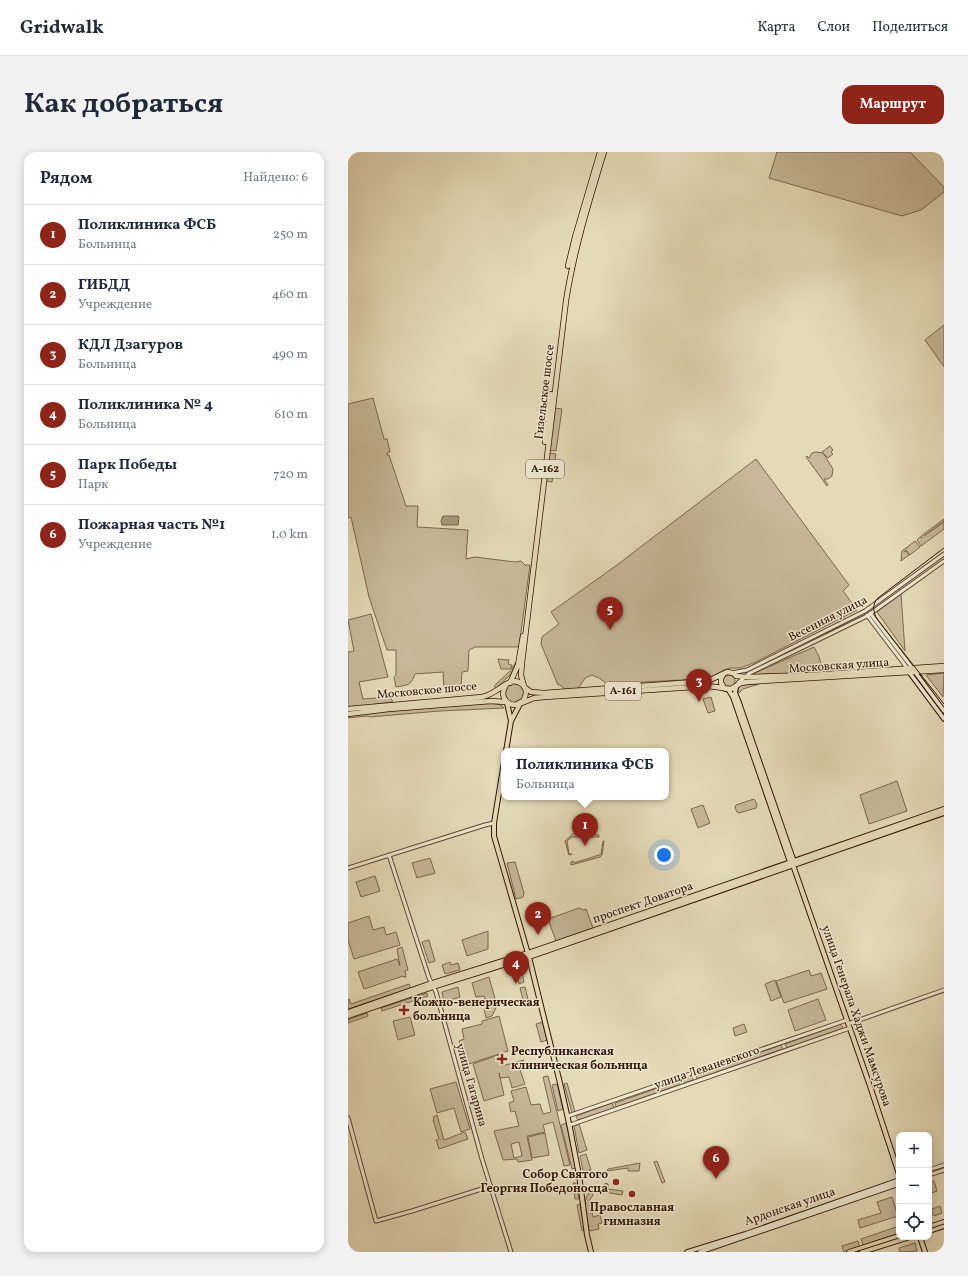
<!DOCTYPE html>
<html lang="ru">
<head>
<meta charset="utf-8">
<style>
	:root { --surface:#fff; --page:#f2f2f3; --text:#1f2937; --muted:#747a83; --line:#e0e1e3; --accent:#8f2418 }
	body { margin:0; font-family:Vollkorn,serif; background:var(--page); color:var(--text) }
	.controls { position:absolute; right:12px; bottom:12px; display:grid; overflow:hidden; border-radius:8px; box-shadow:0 2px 10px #0003 }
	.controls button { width:36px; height:36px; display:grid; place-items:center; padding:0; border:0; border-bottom:1px solid var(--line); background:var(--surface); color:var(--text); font:20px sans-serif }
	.you { position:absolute; left:316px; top:703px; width:14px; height:14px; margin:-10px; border:3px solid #fff; border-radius:50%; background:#1a73e8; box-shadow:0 0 0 6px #1a73e833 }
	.badge { display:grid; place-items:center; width:26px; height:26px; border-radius:50%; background:var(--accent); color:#fff; font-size:13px; font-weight:700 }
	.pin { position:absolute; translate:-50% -33px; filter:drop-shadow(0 1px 2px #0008) }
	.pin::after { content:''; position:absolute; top:21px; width:14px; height:12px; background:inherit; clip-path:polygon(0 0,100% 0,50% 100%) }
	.popup { position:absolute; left:153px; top:596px; width:168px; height:52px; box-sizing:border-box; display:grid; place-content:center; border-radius:8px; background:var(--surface); filter:drop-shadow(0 1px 3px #0005); font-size:13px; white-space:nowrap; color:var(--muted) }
	.popup b { font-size:15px; color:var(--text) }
	.popup::after { content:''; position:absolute; left:50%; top:100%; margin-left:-8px; border:8px solid transparent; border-top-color:var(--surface) }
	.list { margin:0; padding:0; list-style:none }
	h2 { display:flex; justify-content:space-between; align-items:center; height:52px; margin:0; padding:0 16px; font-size:17px }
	h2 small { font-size:13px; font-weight:400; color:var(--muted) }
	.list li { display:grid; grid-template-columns:26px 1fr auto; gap:12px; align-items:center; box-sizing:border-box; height:60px; padding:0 16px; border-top:1px solid var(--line) }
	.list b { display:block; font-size:15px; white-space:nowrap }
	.list p { margin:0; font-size:13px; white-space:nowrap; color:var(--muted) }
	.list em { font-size:13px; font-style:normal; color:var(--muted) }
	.icon { flex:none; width:22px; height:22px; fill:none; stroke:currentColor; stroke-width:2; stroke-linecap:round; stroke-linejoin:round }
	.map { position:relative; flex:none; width:596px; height:1100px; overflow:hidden; border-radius:12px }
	header { display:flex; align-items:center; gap:24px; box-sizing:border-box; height:56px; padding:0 20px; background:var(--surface); border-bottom:1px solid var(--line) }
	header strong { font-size:19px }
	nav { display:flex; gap:22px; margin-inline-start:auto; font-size:14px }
	.intro { display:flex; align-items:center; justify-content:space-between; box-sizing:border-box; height:96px; padding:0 24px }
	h1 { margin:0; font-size:28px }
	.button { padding:10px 18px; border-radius:12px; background:var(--accent); color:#fff; font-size:14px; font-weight:700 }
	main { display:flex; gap:24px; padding:0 24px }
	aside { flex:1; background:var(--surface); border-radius:12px; box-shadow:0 2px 10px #0003 }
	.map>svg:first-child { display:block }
</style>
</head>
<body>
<header>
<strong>Gridwalk</strong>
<nav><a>Карта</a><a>Слои</a><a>Поделиться</a></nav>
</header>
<div class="intro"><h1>Как добраться</h1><a class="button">Маршрут</a></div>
<main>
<aside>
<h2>Рядом<small>Найдено: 6</small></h2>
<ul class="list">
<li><span class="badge">1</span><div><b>Поликлиника ФСБ</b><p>Больница</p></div><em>250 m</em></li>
<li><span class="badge">2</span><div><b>ГИБДД</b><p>Учреждение</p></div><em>460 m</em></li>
<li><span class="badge">3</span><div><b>КДЛ Дзагуров</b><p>Больница</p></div><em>490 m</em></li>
<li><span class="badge">4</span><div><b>Поликлиника № 4</b><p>Больница</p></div><em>610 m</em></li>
<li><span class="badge">5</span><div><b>Парк Победы</b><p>Парк</p></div><em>720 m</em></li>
<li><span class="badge">6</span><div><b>Пожарная часть №1</b><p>Учреждение</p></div><em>1.0 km</em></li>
</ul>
</aside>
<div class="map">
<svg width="596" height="1100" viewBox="0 0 596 1100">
	<rect width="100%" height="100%" fill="#e4dab7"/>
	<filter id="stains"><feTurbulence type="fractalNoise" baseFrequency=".005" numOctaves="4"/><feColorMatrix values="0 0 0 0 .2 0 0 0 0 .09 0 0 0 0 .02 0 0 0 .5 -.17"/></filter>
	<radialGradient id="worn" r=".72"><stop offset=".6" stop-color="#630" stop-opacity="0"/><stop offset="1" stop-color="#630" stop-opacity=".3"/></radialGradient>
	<path fill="#c6b898" stroke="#7c664c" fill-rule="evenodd" d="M429 0H562L596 35V40L573 58 554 64 421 26Z
		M596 173V215L577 188Z
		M25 246 36 287H39L42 300 39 301V303H41L58 354H70L69 375 120 378 118 407 127 405 167 410 173 409 177 413H182L171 495H127L121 498 120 519 114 520 113 535 96 536 95 520 67 522C63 534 59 533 48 535L46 525 48 523V498H39L21 445 3 365 0 366V252Z
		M207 256 214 257 208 299 201 298Z
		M482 294 485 298 483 300 485 302 480 306 474 300Z
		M468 300 475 301 485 317 484 324 480 327H476L480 333 479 334 458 305 459 304 461 306 464 301Z
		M201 301 208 302 204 330 197 329Z
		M408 307 501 433 495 439 509 458 408 510 392 516H382L376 518 364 525 352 527 259 532 251 526 244 523 237 526 230 537H217L212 533H210L193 492 194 485 211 472 203 460 269 413Z
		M596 367V369L576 384 596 370V377L573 394 569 388 572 385 574 386 573 384Z
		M567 389 572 395 562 403 558 398 556 400 558 399 561 403 553 409 554 399Z
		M553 442 557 499 529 460Z
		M23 462 40 525 11 530 15 547 41 545 45 549 43 550 0 556V500L6 499 0 468Z
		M466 495C470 503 477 513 469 520L402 523Z
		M150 507 161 508 160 512 164 513 163 516 161 517H153L151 511Z
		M168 510 163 522 148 536 146 534 163 518Z
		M596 521 595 545 578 523Z
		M375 529a6 6 0 1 1 12 0a6 6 0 1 1-12 0Z
		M156 541a10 10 0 1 1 20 0a10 10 0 1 1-20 0Z
		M411 532 395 537 391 541 390 537 394 533Z
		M363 545 367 559 360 561 355 547Z
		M143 551 153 553 156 556 92 559 22 565 19 564 0 566V564L31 560Z
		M549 629 559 659 521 672 512 643Z
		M406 647 409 652 408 656 391 661 389 660 387 656 388 653Z
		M355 653 362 671 350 676 343 657Z
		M227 680 251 683V685H242L238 682 233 685H224L219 689 221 702H224L221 703 217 689Z
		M255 689H256L254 703 252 705 223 713V710L225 709 226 711 251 703 253 702Z
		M82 706 87 721 69 726 64 711Z
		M167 710 176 741 175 745 168 747 159 711Z
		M27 724 32 739 13 745 8 730Z
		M231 756 235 758 238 757 245 776 208 789 200 767Z
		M21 764 25 778 36 775 38 783 48 780 52 793 6 807 0 788V771Z
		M140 779V797L119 804 114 788Z
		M81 788 87 809 81 811 74 790Z
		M54 795 60 818 57 819 58 825H55V824L16 837 10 820 49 807 52 814 49 797Z
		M102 810 103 813 110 811 112 818 97 822 94 813Z
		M173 816 176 830 171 832 167 818Z
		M461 818 463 824 473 821 479 837 436 851 428 829Z
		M141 825 149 854 144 864 138 866 136 857 140 856 136 844 128 845 124 831Z
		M427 828 433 845 423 849 417 832Z
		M61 832 63 838 0 858V848L1 847 3 852Z
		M110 835 112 845 96 850 94 840Z
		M177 835 180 847 175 848 172 836Z
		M79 841 80 844 34 859 33 856Z
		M470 847 478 868 447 879 440 858Z
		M19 861 20 864 0 871V868Z
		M151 864 160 899 118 913 111 889 116 887 114 877 134 872V869Z
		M62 865 67 883 50 888 45 869Z
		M195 870 199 888 193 890 188 872Z
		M396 872 399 880 387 884 385 876Z
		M493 872 495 876 439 896 437 892Z
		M433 893 435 897 349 927 347 922Z
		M150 903 154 914 176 908 171 915 177 932 164 936 161 925 152 926 151 921 156 943 136 949 125 912Z
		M200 924 222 1013 216 1014 205 970 195 973 197 980 179 984 184 1008 170 1010 169 1007 155 1008 146 979 171 974 167 959 163 960 161 951 166 949 163 939 178 935 183 953 192 952 195 962 203 960 195 925ZM171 990 174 1004 166 1006 163 992Z
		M344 924 345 928 268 955 267 951Z
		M108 930 122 977 113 980 106 956 89 961 82 937Z
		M219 931 227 960 224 961 216 932Z
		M209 932 215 957 210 959 204 933Z
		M264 951 266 956 230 968 228 964Z
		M89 963 96 988 117 980 120 987 91 997 88 988 91 987 85 968 86 967 85 965Z
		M218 971 228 1016 224 1017 213 973Z
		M231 972 239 998 231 1001 226 974Z
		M197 981 201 1003 184 1006 180 985Z
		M238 1002 243 1018 235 1019 232 1004Z
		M309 1009 317 1030 314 1031 306 1010Z
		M292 1011 291 1019H280V1016L259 1019 260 1017Z
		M586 1029 589 1039 581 1042V1030Z
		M225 1031H228L231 1047H227Z
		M257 1031 260 1032V1037L275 1039 274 1043 256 1040Z
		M243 1039 245 1043 241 1049 245 1065 252 1063 254 1071 250 1072 251 1077 241 1079C239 1067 232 1048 243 1039Z
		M544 1045 550 1064 512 1076 510 1068 533 1061 529 1050Z
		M232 1052 237 1078 234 1079 229 1053Z
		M592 1054 594 1061 586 1064 584 1061V1057Z
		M551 1074V1081L515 1093 513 1087Z
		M510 1089 512 1096 496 1100 494 1094Z
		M567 1091 569 1099 552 1100 551 1096Z"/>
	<path fill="#a79679" stroke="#786249" d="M95 364H110L111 365 110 373H94L93 369Z"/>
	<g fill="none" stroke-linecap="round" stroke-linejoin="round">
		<defs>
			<path id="tertiary" d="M522 461 565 517
				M519 463 560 517
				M384 521 399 518 517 459 596 402
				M390 531 402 521 519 464 596 409
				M41 703 81 826 88 840 134 1007 163 1100
				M0 716 137 673 146 671
				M500 872 596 838
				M220 964 499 868
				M0 966 28 1069 64 1059 143 1034
				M222 973 502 876
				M581 1018 596 1013
				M581 1023 596 1018"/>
			<path id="secondary" d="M561 520 596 567
				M567 520 596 559
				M339 1100 397 1082 551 1028
				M352 1100 551 1032"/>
			<path id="primary" d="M388 534 387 541 390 548 445 707V713L522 934 551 1022
				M380 537 385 545 442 710 443 712
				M159 551 163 569
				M158 599 163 569 172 552
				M156 610 146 671V684L181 805 212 931 222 976 231 1023 239 1083 243 1100
				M0 860 81 832 180 801 596 657
				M0 864 85 835 181 805 596 661
				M581 1075 596 1070
				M581 1079 596 1074
				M572 1085 577 1100
				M501 1100 551 1084
				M514 1100 562 1085"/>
			<path id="trunk" d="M220 114 227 85 252 0
				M197 290 203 242
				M375 523 373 526V531L377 537
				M162 531 170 513 175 484
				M176 534 173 523 174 511 218 149C226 98 241 49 256 0
				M176 535 183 540 196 541 360 529 379 520 385 521 388 524 399 525 463 523 596 514
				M174 551 186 546 197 545 360 534 383 537 393 531 399 530 596 518
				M0 557 134 545C147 542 151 535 162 530 169 527 178 533 178 540 178 544 177 546 175 549L167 553C156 552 152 542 158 533
				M0 562 41 557 143 549 158 550"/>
		</defs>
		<use href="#tertiary" stroke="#5e452e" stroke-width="5"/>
		<use href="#secondary" stroke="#311300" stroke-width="5.5"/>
		<use href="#primary" stroke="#311300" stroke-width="6"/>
		<use href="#trunk" stroke="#311300" stroke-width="6"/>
		<use href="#tertiary" stroke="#ede7d0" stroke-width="3"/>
		<use href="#secondary" stroke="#ede7d0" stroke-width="3.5"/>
		<use href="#primary" stroke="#e4dab7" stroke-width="4"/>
		<use href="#trunk" stroke="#e4dab7" stroke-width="4.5"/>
		<path stroke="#311300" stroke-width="1" d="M596 396 530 446C524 452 525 460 529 467L596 552
			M581 1077 596 1072
			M507 1100 554 1085"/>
	</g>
	<g fill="#8f2418" stroke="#ede7d0" stroke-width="1.5">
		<path d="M54 852h4v4h4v4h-4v4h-4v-4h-4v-4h4z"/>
		<path d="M152 901h4v4h4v4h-4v4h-4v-4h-4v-4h4z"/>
		<circle cx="268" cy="1030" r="4"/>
		<circle cx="284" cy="1042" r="4"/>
	</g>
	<g text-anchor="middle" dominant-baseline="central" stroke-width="3" stroke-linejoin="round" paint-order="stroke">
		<g fill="#ede7d0" stroke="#69533e" stroke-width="1">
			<rect x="178" y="308" width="38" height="18" rx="3"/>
			<rect x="257" y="530" width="36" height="18" rx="3"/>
		</g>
		<g font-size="11" font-weight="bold" fill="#311300">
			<text x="197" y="317">А-162</text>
			<text x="275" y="539">А-161</text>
		</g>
		<g font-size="12" fill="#311300" stroke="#ede7d0">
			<text transform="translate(197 240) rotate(-83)">Гизельское шоссе</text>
			<text transform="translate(480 467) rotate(-27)">Весенняя улица</text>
			<text transform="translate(491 514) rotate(-4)">Московская улица</text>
			<text transform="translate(79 539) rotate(-5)">Московское шоссе</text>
			<text transform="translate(295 751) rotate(-19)">проспект Доватора</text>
			<text transform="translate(508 864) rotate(71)">улица Генерала Хаджи Мамсурова</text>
			<text transform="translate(359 916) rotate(-19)">улица Леваневского</text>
			<text transform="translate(123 933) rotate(74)">улица Гагарина</text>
			<text transform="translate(442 1055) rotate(-19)">Ардонская улица</text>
		</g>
		<g font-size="12" font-weight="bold" fill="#311300" stroke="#ede7d0" text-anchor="start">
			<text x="65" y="851">Кожно-венерическая<tspan x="65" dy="14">больница</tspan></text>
			<text x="163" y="900">Республиканская<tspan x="163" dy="14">клиническая больница</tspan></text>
			<text x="260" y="1023" text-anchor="end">Собор Святого<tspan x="260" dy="14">Георгия Победоносца</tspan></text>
			<text x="284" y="1056" text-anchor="middle">Православная<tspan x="284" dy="14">гимназия</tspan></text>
		</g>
	</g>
	<rect width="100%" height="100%" filter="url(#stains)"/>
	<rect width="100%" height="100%" fill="url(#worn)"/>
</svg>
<div class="controls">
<button>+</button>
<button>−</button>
<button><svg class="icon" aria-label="locate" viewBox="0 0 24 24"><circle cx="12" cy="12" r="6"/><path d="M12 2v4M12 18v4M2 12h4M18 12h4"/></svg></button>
</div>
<div class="you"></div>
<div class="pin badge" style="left:237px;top:694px">1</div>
<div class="popup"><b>Поликлиника ФСБ</b>Больница</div>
<div class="pin badge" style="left:190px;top:783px">2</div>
<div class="pin badge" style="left:351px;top:550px">3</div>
<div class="pin badge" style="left:168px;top:832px">4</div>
<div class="pin badge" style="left:262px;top:478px">5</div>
<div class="pin badge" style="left:368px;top:1027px">6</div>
</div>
</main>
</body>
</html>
